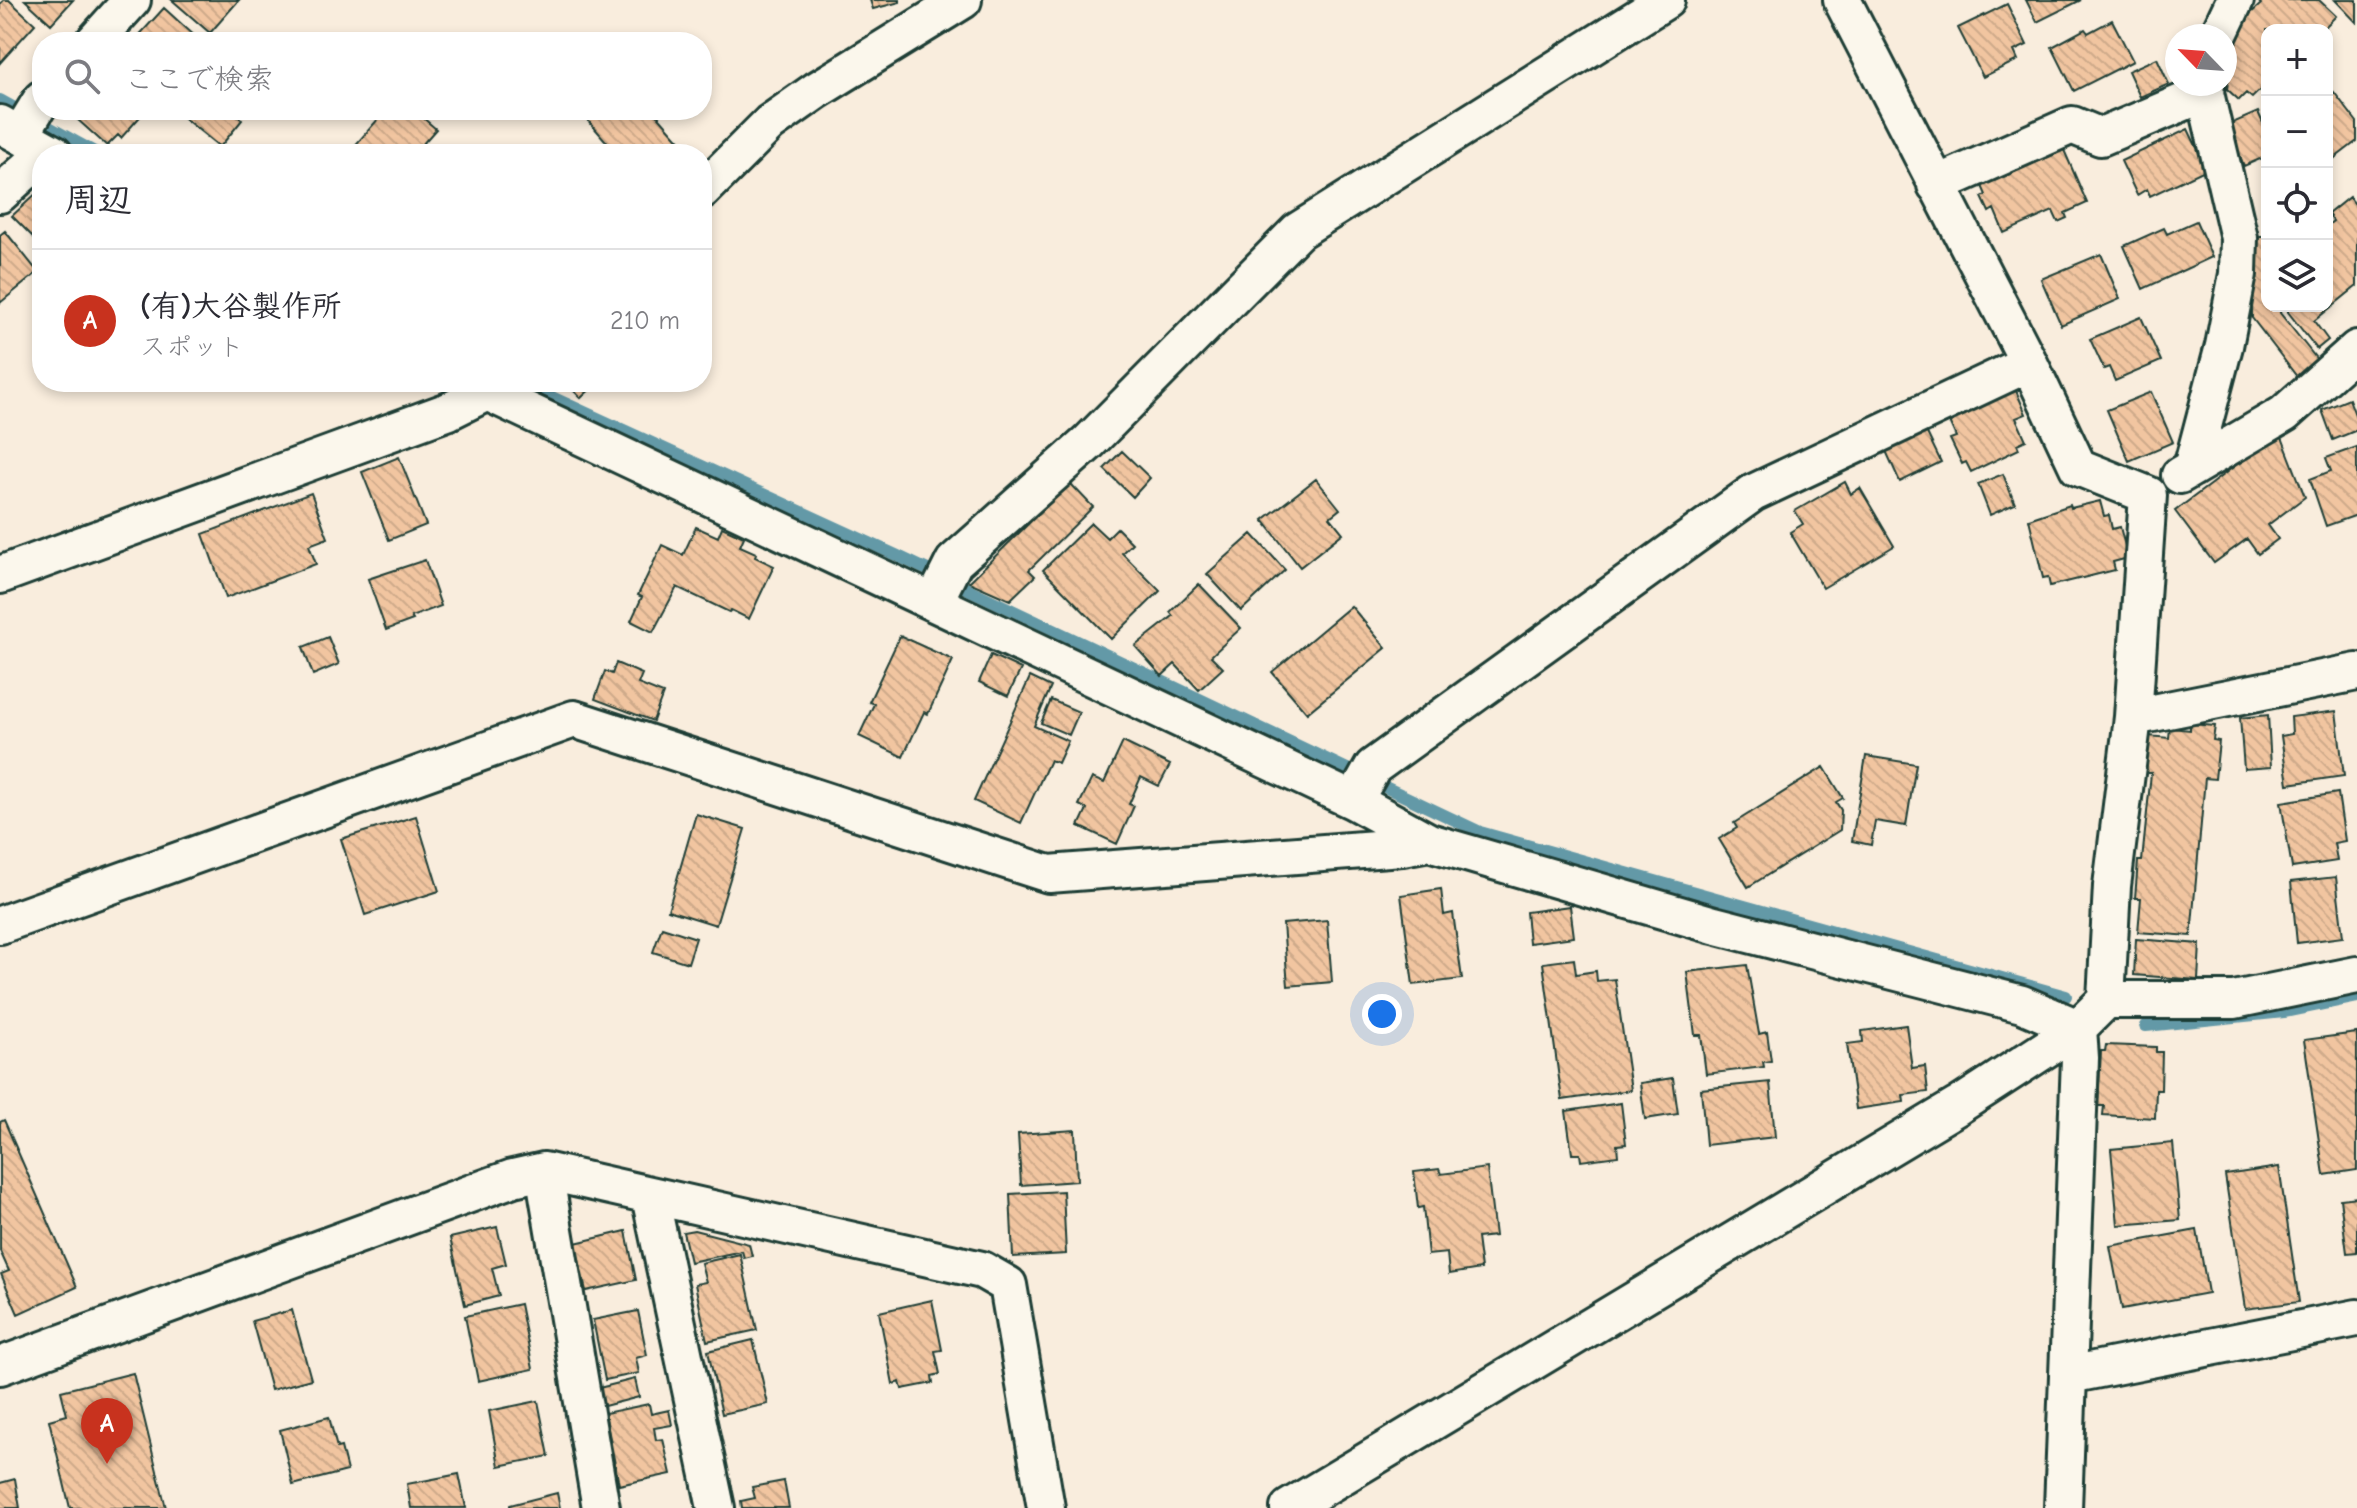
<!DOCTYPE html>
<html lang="ja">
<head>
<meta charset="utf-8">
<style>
	:root { --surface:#fff; --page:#f2f2f3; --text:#2b2b33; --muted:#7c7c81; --line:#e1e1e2; --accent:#c8321e }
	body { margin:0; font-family:"Comic Neue","Klee One",sans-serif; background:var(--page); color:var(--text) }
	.controls { position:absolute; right:24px; top:24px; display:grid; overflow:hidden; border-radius:16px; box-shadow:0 4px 12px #0003 }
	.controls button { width:72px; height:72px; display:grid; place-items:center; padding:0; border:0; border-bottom:2px solid var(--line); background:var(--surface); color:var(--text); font:40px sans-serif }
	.compass { position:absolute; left:2165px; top:24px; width:72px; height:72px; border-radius:50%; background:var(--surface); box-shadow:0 4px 12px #0003; rotate:295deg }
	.you { position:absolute; left:1382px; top:1014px; width:28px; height:28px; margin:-20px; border:6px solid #fff; border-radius:50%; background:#1a73e8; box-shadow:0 0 0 12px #1a73e833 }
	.badge { display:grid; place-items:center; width:52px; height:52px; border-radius:50%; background:var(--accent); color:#fff; font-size:26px; font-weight:700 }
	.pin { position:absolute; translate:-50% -66px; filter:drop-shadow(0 2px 4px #0008) }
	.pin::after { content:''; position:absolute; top:42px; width:28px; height:24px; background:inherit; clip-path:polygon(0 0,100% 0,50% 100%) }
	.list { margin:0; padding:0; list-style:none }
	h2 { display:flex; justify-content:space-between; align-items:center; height:104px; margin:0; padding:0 32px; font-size:34px }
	h2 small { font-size:26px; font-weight:400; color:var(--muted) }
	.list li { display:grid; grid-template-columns:52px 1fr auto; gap:24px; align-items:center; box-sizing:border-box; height:144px; padding:0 32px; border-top:2px solid var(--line) }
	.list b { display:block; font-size:30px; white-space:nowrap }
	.list p { margin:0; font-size:26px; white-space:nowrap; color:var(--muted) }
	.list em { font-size:26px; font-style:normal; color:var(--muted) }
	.icon { flex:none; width:44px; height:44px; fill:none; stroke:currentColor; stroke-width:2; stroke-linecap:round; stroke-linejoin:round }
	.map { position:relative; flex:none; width:2357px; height:1508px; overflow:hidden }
	.search { position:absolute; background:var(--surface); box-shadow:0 4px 12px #0003; left:32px; top:32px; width:680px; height:88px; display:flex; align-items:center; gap:20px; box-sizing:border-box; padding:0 28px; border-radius:32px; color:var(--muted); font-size:30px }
	.panel { position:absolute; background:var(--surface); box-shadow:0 4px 12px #0003; left:32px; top:144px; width:680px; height:248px; border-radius:32px }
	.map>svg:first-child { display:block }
</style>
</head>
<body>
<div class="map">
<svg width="2357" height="1508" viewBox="0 0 2357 1508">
	<defs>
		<pattern id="building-back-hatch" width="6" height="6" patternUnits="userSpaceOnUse" patternTransform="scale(2)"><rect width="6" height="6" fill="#f1c5a0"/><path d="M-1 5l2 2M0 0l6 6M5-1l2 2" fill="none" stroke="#ceaa8a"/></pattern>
	</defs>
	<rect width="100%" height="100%" fill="#f9eddd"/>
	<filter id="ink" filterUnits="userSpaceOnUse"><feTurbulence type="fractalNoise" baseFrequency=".0125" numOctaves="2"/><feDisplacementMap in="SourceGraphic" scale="16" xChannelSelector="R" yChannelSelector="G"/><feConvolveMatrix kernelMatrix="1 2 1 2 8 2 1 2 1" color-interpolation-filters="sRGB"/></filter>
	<g filter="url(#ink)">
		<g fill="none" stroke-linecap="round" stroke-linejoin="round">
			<path stroke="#6399a7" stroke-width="12" d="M0 100 98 154
				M519 382 898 556 1480 832 2066 996
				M2146 1026 2284 1012 2357 997"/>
		</g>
		<path fill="url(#building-back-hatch)" stroke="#1f3d34" stroke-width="2" d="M4 0H9L35 24 0 63V4Z
			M25 0H73L51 24Z
			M172 0H239L210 33Z
			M870 0H900V2L873 9Z
			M2026 0H2081L2037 22Z
			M2257 0H2319L2336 16 2322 30H2267V83L2252 98 2246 93 2239 100 2227 89 2236 27 2261 4Z
			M2335 0H2357V23Z
			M2007 4 2027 45 2014 51 2018 60 1983 77 1958 28Z
			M164 8 196 37 192 42H133Z
			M2112 20 2133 61 2074 91 2052 47 2085 29 2088 33Z
			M2157 58 2169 84 2140 97 2128 71Z
			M2334 92 2357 122V141L2327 164V98Z
			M87 110H146L121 138 118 135 107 146 78 120Z
			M191 110H233L242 120 220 147 184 118Z
			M386 110H414L436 129 414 154H356L351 150Z
			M579 110H653L683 144 672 154H617Z
			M2258 112 2267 132V156L2244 166 2228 125Z
			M2188 129 2207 169 2150 196 2147 189 2137 195 2121 161Z
			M2064 150 2087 203 2065 213 2067 218 2058 222 2053 211 2004 233 1994 209 1989 212 1982 197 1986 195 1982 186Z
			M42 188V246L12 216Z
			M2349 197 2355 204 2357 202V286L2314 321 2328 340 2317 349 2288 312V306H2327V226L2333 221 2328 214Z
			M2196 221 2212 257 2143 289 2124 246 2164 228 2167 234Z
			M5 231 38 272 0 303V235Z
			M2253 236H2267V306H2281L2280 313 2319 362 2298 378 2252 318Z
			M2101 254 2120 299 2061 325 2041 279Z
			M2141 317 2161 361 2115 381 2109 367 2104 369 2090 339Z
			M565 382H598L581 398Z
			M2014 386 2026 414 2016 418 2026 440 2017 444 2019 449 1971 472 1966 462 1962 464 1950 439 1956 437 1947 417Z
			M2151 392 2173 442 2129 461 2107 410Z
			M2349 399 2357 420V430L2333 440 2322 410Z
			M1926 431 1941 462 1900 482 1886 451Z
			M2280 432 2305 497 2268 525 2278 539 2258 554 2247 539 2214 563 2175 511Z
			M2357 447V515L2326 526 2310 479 2331 471 2326 458Z
			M1122 451 1150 478 1133 497 1104 469Z
			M399 457 426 525 389 540 362 472Z
			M2003 474 2015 504 1990 515 1978 484Z
			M1316 479 1340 509 1330 517 1343 533 1300 567 1263 520Z
			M1845 482 1851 494 1860 488 1894 546 1823 588 1790 532 1803 524 1795 511Z
			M1070 483 1093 507 1029 570 1035 576 1010 600 969 582Z
			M311 493 328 538 309 545 316 564 226 598 203 534Z
			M2100 501 2104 516 2109 515 2112 529 2120 527 2128 558 2113 562 2115 570 2050 586 2048 577 2043 578 2029 519 2070 505 2071 508Z
			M1091 523 1107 538 1117 528 1132 543 1122 553 1160 591 1111 639 1043 570Z
			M696 527 718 537 722 527 744 537 740 546 756 553 755 557 774 566 749 619 731 610 729 612 677 587 653 632 631 621 642 597 638 595 662 545 683 555Z
			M1252 534 1285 570 1241 611 1207 574Z
			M425 560 441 606 411 617 413 620 386 630 368 579Z
			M1199 584 1241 628 1211 656 1223 668 1199 690 1175 664 1162 676 1135 646 1173 616 1170 612Z
			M1351 606 1386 648 1307 713 1272 672Z
			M900 636 953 660 928 714 924 712 903 757 859 736 874 704 869 702Z
			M328 637 339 664 313 675 303 647Z
			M991 655 1021 669 1008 696 979 682Z
			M616 663 642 674 638 684 663 694 653 721 595 699 605 671 612 674Z
			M1030 677 1051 687 1034 726 1068 741 1058 763 1050 760 1021 823 974 801Z
			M1051 700 1079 712 1069 735 1041 723Z
			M2336 711 2344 776 2288 784 2281 736 2292 734 2291 717Z
			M2268 715 2271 767 2244 769 2240 718Z
			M2190 724 2215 726 2213 740 2219 741 2215 779 2205 778 2191 936 2138 932 2141 898H2135L2138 861H2142L2151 773H2146L2149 736 2169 738 2170 728 2190 730Z
			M1123 742 1170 765 1159 786 1141 777 1129 804 1134 806 1117 844 1079 826 1087 809 1079 805 1092 778 1104 783Z
			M1866 756 1916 764 1906 826 1875 821 1871 845 1852 841Z
			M1824 767 1843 798 1836 802 1841 810 1840 830 1748 887 1719 839 1737 828 1734 823Z
			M2338 793 2345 841 2334 843 2337 861 2292 868 2281 802Z
			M696 814 745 829 716 925 668 910Z
			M416 816 439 891 365 915 341 839Z
			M2336 877 2343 937 2297 943 2291 882Z
			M1441 889 1444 915 1453 913 1462 979 1413 985 1401 895Z
			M1570 906 1574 937 1529 943 1526 912Z
			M1327 920 1332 982 1288 986 1283 924Z
			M662 927 696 938 688 963 653 952Z
			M2136 939 2200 944 2198 980 2134 975Z
			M1574 959 1576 974 1596 971 1597 981 1615 979 1631 1090 1562 1100 1543 963Z
			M1747 965 1759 1034 1767 1032 1771 1061 1763 1062 1764 1067 1706 1074 1701 1035H1695L1687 972Z
			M1906 1025 1912 1068 1925 1066 1928 1092 1903 1095 1904 1102 1856 1109 1847 1044 1863 1042 1862 1031Z
			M2357 1033V1170L2324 1175 2304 1040Z
			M2106 1045 2156 1047V1052H2162L2161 1090H2156L2155 1118 2103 1115 2104 1106H2098L2101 1051H2105Z
			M1673 1078 1678 1114 1645 1119 1640 1083Z
			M1770 1082 1775 1137 1706 1145 1701 1089Z
			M1621 1103 1626 1144 1617 1145 1618 1156 1581 1161 1580 1154H1572L1566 1111Z
			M4 1120 77 1287 18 1314 1 1274 9 1271 0 1251V1122Z
			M1075 1130 1077 1181 1021 1185 1018 1134Z
			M2173 1143 2180 1220 2118 1225 2111 1149Z
			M2279 1167 2299 1302 2245 1309 2225 1175Z
			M1487 1168 1495 1236 1477 1238 1481 1269 1449 1274 1447 1253 1428 1255 1423 1207 1418 1208 1414 1172 1439 1169 1441 1174Z
			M1063 1191 1066 1254 1013 1257 1010 1194Z
			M2357 1197V1252L2347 1253 2340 1199Z
			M497 1227 506 1264 492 1268 499 1296 465 1305 450 1238Z
			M694 1230 749 1244 752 1256 744 1258 742 1251 690 1262 683 1232Z
			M2197 1230 2208 1293 2122 1309 2110 1246Z
			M626 1231 636 1280 586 1291 575 1243Z
			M740 1254 757 1330 707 1341 695 1284 706 1282 701 1263Z
			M932 1300 942 1350 935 1351 940 1374 932 1376 933 1383 902 1389 900 1382 893 1384 879 1312Z
			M520 1304 533 1369 478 1381 465 1316Z
			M292 1310 311 1379 271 1390 252 1321Z
			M638 1311 647 1355 636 1358 639 1373 605 1380 593 1320Z
			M753 1340 768 1404 722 1414 708 1351Z
			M133 1373 166 1508H70L49 1420 67 1415 61 1391Z
			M635 1379 639 1397 604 1406 599 1388Z
			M538 1401 549 1456 499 1466 489 1411Z
			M649 1404 651 1414 669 1410 672 1425 654 1428 656 1440 663 1439 671 1474 619 1485 605 1413Z
			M329 1417 337 1448 341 1447 347 1471 293 1485 280 1430Z
			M459 1474 466 1508H411L407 1484Z
			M15 1479 20 1508H0V1483Z
			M784 1481 789 1508H742L741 1501 755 1498 752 1487Z
			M557 1493 560 1508H510V1505Z"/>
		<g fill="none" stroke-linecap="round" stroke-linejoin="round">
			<defs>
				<path id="street" d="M2218 36 2235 0
					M94 42 132 0
					M0 124 54 154
					M20 135 42 99
					M1936 185 2072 125 2101 137 2205 93
					M702 191 770 123 817 90 963 0
					M0 194 42 156
					M466 382 1354 801 1429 842 1714 925 2022 1004 2078 1028
					M2192 468 2224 346 2238 274 2239 238 2205 93 2206 84
					M2180 475 2284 414 2357 349
					M0 575 449 411 485 393
					M934 602 954 562 1088 443 1298 231 1666 0
					M2133 717 2357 672
					M1354 801 1373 767 1753 493 2029 363
					M0 925 574 719 1049 874 1402 847 1429 842
					M2106 1000H2234L2357 975
					M544 1171 601 1508
					M650 1196 716 1508
					M0 1366 513 1178 544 1171 982 1270 1008 1285 1046 1508
					M2069 1375 2357 1318
					M1289 1508 1958 1106 2078 1028 2106 1000 2112 886 2133 717 2148 495 2078 467 2029 363 1842 0
					M2063 1508 2080 1058 2078 1028"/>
			</defs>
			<use href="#street" stroke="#1f3d34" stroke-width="42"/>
			<use href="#street" stroke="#fbf7ec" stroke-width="36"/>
		</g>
	</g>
</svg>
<div class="controls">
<button>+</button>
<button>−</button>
<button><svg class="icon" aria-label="locate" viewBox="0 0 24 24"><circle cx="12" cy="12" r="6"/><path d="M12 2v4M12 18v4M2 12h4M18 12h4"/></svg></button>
<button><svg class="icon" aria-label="layers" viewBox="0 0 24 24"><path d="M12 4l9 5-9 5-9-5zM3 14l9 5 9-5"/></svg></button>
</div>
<svg class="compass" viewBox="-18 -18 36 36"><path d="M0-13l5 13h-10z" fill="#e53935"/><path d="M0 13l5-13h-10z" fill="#7c7c81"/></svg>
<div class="you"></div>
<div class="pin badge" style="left:107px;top:1464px">A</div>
<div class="search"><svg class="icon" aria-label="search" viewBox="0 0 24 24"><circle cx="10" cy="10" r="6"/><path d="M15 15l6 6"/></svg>ここで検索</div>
<section class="panel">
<h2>周辺<small></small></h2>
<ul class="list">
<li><span class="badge">A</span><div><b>(有)大谷製作所</b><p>スポット</p></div><em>210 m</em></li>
</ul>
</section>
</div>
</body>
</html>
